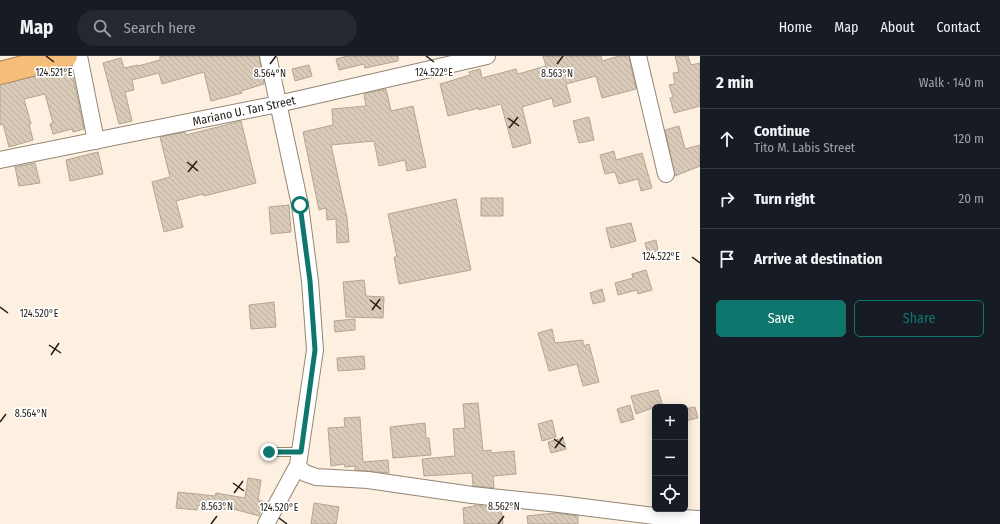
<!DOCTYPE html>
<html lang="en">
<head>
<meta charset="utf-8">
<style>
	:root { --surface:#171b24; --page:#242831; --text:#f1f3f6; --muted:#9ea1a6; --line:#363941; --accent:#0f766e }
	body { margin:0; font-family:"Fira Sans Condensed",sans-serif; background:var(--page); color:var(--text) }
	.controls { position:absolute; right:12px; bottom:12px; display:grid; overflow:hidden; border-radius:6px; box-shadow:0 2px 10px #0003 }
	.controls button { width:36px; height:36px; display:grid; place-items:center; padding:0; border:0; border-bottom:1px solid var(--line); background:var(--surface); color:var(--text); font:20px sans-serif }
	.stop { position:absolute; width:12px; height:12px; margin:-9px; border:3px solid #0f766e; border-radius:50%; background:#fff }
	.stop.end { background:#0f766e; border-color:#fff; box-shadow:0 1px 4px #0008 }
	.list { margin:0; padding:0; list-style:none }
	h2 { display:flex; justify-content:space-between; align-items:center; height:52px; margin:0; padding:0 16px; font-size:17px }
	h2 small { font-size:13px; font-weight:400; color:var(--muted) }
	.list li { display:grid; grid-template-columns:26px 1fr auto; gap:12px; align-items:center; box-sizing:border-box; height:60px; padding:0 16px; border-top:1px solid var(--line) }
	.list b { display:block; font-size:15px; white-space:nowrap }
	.list p { margin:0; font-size:13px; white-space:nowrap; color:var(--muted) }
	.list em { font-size:13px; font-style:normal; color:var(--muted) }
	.actions { display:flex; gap:8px; padding:12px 16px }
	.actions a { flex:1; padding:9px 0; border:1px solid var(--accent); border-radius:6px; text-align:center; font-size:14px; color:var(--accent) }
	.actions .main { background:var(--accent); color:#fff }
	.icon { flex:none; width:22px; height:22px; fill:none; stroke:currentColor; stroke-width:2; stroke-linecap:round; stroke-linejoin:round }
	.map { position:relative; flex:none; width:700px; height:468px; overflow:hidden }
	header { display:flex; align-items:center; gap:24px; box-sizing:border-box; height:56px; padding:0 20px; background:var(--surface); border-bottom:1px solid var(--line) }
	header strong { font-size:19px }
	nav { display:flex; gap:22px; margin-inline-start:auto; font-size:14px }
	.search { width:280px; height:36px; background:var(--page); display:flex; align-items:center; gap:10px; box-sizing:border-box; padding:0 14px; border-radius:22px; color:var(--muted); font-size:15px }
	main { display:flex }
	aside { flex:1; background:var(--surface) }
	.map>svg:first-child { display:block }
</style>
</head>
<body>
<header>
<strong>Map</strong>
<div class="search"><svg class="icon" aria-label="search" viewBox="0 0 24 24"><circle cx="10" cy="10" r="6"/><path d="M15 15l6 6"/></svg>Search here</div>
<nav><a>Home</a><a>Map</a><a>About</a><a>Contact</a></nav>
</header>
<main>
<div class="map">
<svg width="700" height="468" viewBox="0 0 700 468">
	<defs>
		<pattern id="building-back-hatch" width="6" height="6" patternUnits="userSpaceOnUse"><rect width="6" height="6" fill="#dacab8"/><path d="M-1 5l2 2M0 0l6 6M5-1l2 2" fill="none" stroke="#bbad9d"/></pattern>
	</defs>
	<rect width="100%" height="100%" fill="#fdf0e1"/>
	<path fill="url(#building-back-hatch)" stroke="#b4a493" d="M160 0H259L264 28 241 35 242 37 211 45 204 16 162 28 159 17 132 24 134 34 125 36 132 65 119 68 103 7 121 2 124 12 138 9V10L160 4Z
		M347 0H398V5L365 12 364 8 339 14 336 3Z
		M543 0H601L602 5 619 0H629L636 33 602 42 596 20 566 28 571 46 554 51 552 42 522 51 531 87 513 92 501 48 479 54V52L448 60 440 28 470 19 469 16 480 13 482 22 516 13 518 18 546 10Z
		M675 0H688L691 9 700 7V50L674 57 670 42 673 41 669 29 675 28 673 17 679 16Z
		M309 9 312 20 295 25 292 13Z
		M71 11 84 73 73 76 72 73 53 78 50 68 53 67 45 38 24 43 31 68H29L33 84 9 91 3 68 0 69V29Z
		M386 33 391 55 413 50 426 111 407 115 405 104 379 110 374 85 331 89 347 162 349 186 337 187 336 163 327 164 326 152 319 154 303 76 333 69 332 53 366 50 364 38Z
		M589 61 594 84 579 87 573 65Z
		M241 65 256 127 204 140 203 138 176 145 183 171 164 176 152 126 170 121 160 81 185 76 186 79Z
		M679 70 685 93 700 89V110L675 120 665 74Z
		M614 95 616 104 642 97 652 132 641 135 638 123 619 128 615 116 605 118 600 99Z
		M98 96 103 118 70 125 66 104Z
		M35 107 40 127 19 130 15 111Z
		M481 142H503V160H481Z
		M456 143 471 214 399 228 394 201H397L388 158Z
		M289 149 291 176 271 178 269 151Z
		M631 167 636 185 611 192 606 172Z
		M656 184 658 195 648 198 645 187Z
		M646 214 652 234 638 238 637 234 618 239 615 227 633 222 632 218Z
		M364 224 366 240 384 241 383 262 346 261 343 226Z
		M602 233 605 245 593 248 590 237Z
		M274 246 276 271 251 273 249 249Z
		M355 263V274L335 276 334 265Z
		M552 273 555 287 583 284V290L589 288 599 326 583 330 577 308 549 315 538 277Z
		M364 300 365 313 338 315 337 302Z
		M658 334 663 351H655L636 358 631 340Z
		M478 347 483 395 491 394V397L514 395 516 418 493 420 494 432 473 430 472 417 424 420 422 403 455 400 453 373 465 372 463 348Z
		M630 349 634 363 621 367 617 353Z
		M695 351 698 362 685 365V353Z
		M360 361 363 406 388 404 389 417 355 414V410L345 411 344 408 331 410 328 372 345 371 344 362Z
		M552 364 556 381 542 385 538 368Z
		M425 367 426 382H429L431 399 393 402 390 371Z
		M563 382 566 393 551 397 548 386Z
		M248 422 261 424 258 444 265 446 259 460 230 452V454L198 449 197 454 176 452 178 436 215 440 216 437 245 442Z
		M314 447 339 451 336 468H311Z
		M474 449 501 452 503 468H464L463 452 475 450Z
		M556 457 578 460V468H528L527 460Z"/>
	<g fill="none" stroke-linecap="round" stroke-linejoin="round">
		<defs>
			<path id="lane" d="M269 396H301"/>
			<path id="street" d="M79 0 96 85
				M638 0 666 118
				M0 104 278 48 487 0
				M298 409 301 414 305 417 316 421 368 424 472 439 559 448 662 461 700 463
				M266 468 298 409 315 294 310 225 300 149 268 0"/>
			<path id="highway" d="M0 17 66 0"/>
		</defs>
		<use href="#lane" stroke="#948574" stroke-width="10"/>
		<use href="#street" stroke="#948574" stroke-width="18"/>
		<use href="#highway" stroke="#ac8557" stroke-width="24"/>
		<use href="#lane" stroke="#fff" stroke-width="8"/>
		<use href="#street" stroke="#fff" stroke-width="16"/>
		<use href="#highway" stroke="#f6be7b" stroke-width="22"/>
	</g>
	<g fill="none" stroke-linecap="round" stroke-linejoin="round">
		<path stroke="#0f766e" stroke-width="5" d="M269 396H301L315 294 310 225 300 149"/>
	</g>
	<path fill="none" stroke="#221c15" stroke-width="1.5" d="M46 0 54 6M426 0 434 6M270 8 276 0M557 8 563 0M508 62 519 70M509 72 518 61M187 106 198 115M188 116 197 105M692 201 700 207M370 244 381 253M0 251 8 257M372 254 380 243M49 289 61 297M51 299 59 287M0 366 6 358M554 383 565 391M555 392 563 381M233 427 244 435M234 437 243 425M279 462 287 468M211 468 217 460M498 468 504 460"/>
	<g text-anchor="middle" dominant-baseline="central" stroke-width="3.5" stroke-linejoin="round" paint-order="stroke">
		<g font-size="12" fill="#221c15" stroke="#fff">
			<text transform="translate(244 55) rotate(-12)">Mariano U. Tan Street</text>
		</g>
	</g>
	<g font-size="10" text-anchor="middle" fill="#221c15" stroke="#fff" stroke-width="3.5" stroke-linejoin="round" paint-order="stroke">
		<text x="54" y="20">124.521°E</text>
		<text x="434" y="20">124.522°E</text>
		<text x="270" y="21">8.564°N</text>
		<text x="557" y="21">8.563°N</text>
		<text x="661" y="204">124.522°E</text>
		<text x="39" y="261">124.520°E</text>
		<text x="31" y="361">8.564°N</text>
		<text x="217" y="454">8.563°N</text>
		<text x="504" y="454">8.562°N</text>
		<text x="279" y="455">124.520°E</text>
	</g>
</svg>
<div class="controls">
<button>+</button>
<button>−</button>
<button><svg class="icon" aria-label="locate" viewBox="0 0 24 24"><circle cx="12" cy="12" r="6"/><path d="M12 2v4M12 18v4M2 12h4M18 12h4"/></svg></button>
</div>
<div class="stop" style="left:300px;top:149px"></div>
<div class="stop end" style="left:269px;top:396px"></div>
</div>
<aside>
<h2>2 min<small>Walk · 140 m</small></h2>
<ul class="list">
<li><svg class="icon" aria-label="ahead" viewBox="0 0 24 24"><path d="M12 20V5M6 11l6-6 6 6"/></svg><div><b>Continue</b><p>Tito M. Labis Street</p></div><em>120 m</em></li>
<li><svg class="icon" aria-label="right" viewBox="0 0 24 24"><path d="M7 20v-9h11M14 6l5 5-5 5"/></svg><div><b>Turn right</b></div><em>20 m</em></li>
<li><svg class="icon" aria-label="arrive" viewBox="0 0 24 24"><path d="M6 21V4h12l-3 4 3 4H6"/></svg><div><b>Arrive at destination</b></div></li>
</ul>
<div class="actions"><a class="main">Save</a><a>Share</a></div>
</aside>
</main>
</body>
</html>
